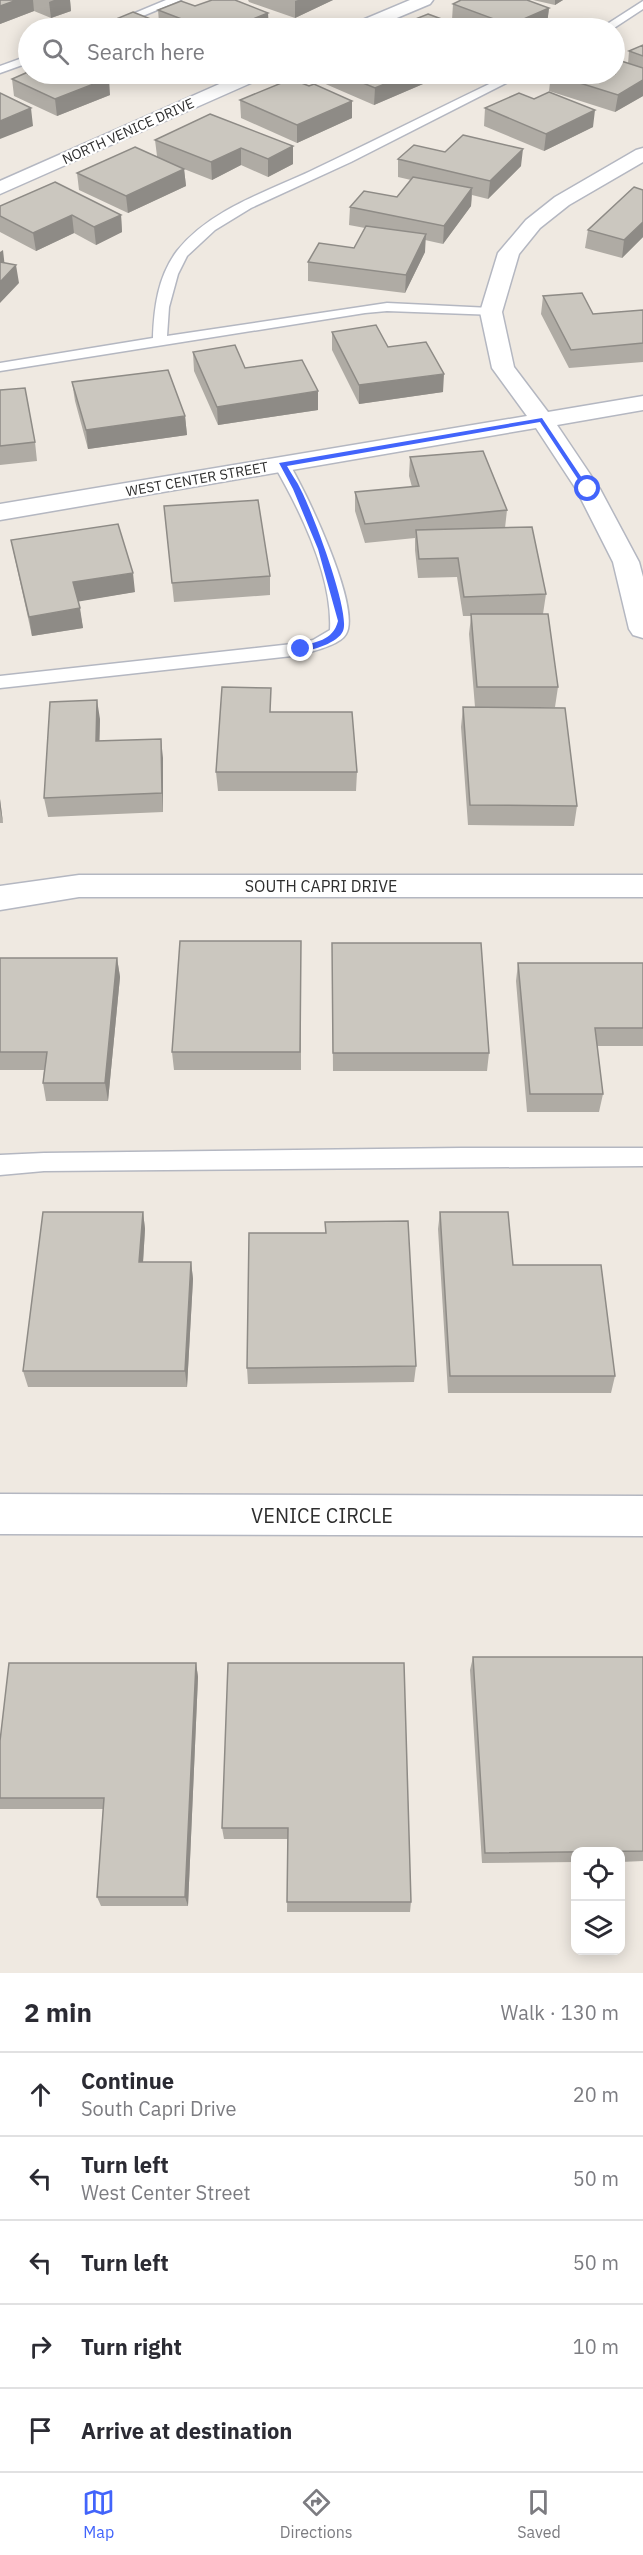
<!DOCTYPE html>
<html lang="en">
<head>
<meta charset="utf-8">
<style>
	:root { --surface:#fff; --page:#f2f2f3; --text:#2b2b33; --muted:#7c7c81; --line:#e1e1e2; --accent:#4264fb }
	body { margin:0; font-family:"IBM Plex Sans",sans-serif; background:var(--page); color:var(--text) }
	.controls { position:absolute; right:18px; bottom:18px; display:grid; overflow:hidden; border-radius:12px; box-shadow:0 3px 15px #0003 }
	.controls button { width:54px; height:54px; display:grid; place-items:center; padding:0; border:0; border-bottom:2px solid var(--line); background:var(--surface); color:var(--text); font:30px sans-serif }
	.stop { position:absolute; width:18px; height:18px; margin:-14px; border:4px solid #4264fb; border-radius:50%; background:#fff }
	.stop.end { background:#4264fb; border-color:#fff; box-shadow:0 2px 6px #0008 }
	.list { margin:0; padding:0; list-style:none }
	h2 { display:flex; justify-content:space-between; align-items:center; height:78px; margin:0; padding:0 24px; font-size:26px }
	h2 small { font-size:20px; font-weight:400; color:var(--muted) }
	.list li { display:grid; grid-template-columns:39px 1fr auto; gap:18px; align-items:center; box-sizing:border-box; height:84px; padding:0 24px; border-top:2px solid var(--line) }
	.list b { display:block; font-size:22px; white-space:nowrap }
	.list p { margin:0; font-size:20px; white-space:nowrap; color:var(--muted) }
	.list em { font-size:20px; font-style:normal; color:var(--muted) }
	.icon { flex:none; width:33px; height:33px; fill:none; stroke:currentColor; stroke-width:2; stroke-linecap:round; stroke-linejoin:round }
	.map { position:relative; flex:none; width:643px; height:1973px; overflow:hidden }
	.search { position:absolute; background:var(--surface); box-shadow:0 3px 15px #0003; left:18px; right:18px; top:18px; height:66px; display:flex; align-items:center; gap:15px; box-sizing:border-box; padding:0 21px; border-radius:33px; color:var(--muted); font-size:22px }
	.sheet { height:498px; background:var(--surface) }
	nav { display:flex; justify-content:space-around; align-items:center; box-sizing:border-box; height:84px; border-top:2px solid var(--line); background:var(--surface); font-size:16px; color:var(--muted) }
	nav a { display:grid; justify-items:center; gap:3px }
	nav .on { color:var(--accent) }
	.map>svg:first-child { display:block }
</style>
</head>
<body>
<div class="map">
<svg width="643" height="1973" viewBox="0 0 643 1973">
	<rect width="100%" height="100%" fill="#efe9e1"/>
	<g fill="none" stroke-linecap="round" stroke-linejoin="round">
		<defs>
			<path id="lane" d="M166 0H181L114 28H99Z
				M643 1V9L614 28H601Z
				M28 56V63L0 73V66Z
				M510 74H524L351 162 251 208 215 230 187 256 178 274 169 307 167 336 387 303 491 308 498 312 496 315 387 311 365 313 0 371V363L153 338C154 308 158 276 177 251 212 207 273 190 321 166 384 136 447 104 510 74Z
				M282 460 288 462C304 487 362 608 346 634 340 645 313 651 301 655L0 688V676L301 643 313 640 330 630C333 577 300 510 274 465Z
				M461 1148H643V1166L44 1171 0 1175V1155L44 1153Z"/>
			<path id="street" d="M410 0H433L430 4 373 28H350L353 24Z
				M242 74H265L262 78 0 194V181Z
				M643 148V162L569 205 540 228 519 254 502 312 514 367 548 412 643 396V410L557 425 600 489 639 562 643 577V638L633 635 629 629 613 562 576 489 536 428 0 520V504L527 416 492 368 480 312 498 253 526 220 555 197 636 150Z
				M79 875H643V897H79L0 910V886Z
				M0 1494 643 1496V1536L0 1534Z"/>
		</defs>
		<use href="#lane" stroke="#b4b7c1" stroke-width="3"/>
		<use href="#street" stroke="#b4b7c1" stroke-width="3"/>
		<use href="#lane" fill="#fff" fill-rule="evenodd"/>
		<use href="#street" fill="#fff" fill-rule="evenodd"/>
	</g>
	<path fill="#afaba4" d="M0 0H70L71 11 51 18 34 11 0 24Z
		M248 0H333L295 18 249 2Z
		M533 0H563L555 5Z
		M453 4 549 8 547 24 537 28H474L452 20Z
		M195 6 269 28H100L99 26 159 22 158 10Z
		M643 45V96L615 112 549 91 551 74 628 64 629 51Z
		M123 74H167L146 83Z
		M314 74H423V84L374 105 314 79Z
		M12 79 110 95 57 116 14 96Z
		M309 86 352 101V118L297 143 241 118 240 100Z
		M485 108 593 127 544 151 484 126Z
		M210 114 293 164 268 177 241 165 212 180 184 169 186 186 128 213 79 190 77 173 157 156 155 140Z
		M445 152 521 166 488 199 472 195 471 206 443 244 425 240V252L405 293 308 281V262L354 248 365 228 349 225 350 207 397 197 411 180 398 177V159Z
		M643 190V237L622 258 585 248 588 230Z
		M0 206 121 215 122 232 96 245 74 233 36 251 0 232Z
		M543 296 593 314 643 310V362L569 368 541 314Z
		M332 332 388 347 443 392 359 404 332 350Z
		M193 352 245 368 318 410 218 425 194 371Z
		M72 382 185 416 187 435 88 449 75 401Z
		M0 390 35 442 37 461 0 465Z
		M410 457 507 510 505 528 546 594 543 614 558 687 555 707H475L469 634 471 616H463L457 577 418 578 415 550V538L365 543 355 511V492L412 487 409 476Z
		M164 506 270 576V595L174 602Z
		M11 540 135 592 78 601 83 628 32 636 15 559Z
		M463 707 577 806 574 826 468 825 461 727Z
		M271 712 357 772 356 791H218L216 772Z
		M100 719 99 741 163 758V812L48 817 44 798Z
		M0 799 3 823H0Z
		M301 941V1070H174L172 1052Z
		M332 943 489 1053 487 1071H333Z
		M0 958H117L120 977 108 1101H46L43 1083 44 1070H0Z
		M518 963H643V1046H597L603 1094 599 1112H527L516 981Z
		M143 1212 145 1229 143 1262H191L193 1279 187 1387H28L23 1371Z
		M440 1212 513 1265 615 1376 611 1393H448L438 1229Z
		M416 1366 414 1382 248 1384 247 1368Z
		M473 1657H643V1861L621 1862V1851H576V1862L482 1863 470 1670Z
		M196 1663 198 1677 188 1906H101L97 1897 103 1809H0V1741Z
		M404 1663 411 1902 410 1912H287L288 1839H224L222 1828Z"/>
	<path fill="#8e8b86" d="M17 0H33L34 11 0 24V6Z
		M54 0H70L71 11 51 18 49 2Z
		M298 0H333L295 18V1Z
		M555 0H563L555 5Z
		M549 8 547 24 537 28H509L510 25Z
		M268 13 269 28H231Z
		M145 74H167L146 83Z
		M409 74H423V84L374 105 375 88Z
		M109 78 110 95 57 116 55 99Z
		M643 80V96L615 112 618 95Z
		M352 101V118L297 143V125Z
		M31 108 33 126 0 139V121Z
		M595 110 593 127 544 151 546 134Z
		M293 146V164L268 177V159Z
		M241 148V165L212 180 211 162Z
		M523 149 521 166 488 199 490 181Z
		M184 169 186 186 128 213 126 196Z
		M472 188 471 206 443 244 444 226Z
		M72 215 74 233 36 251 33 233Z
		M121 215 122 232 96 245 94 227Z
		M643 222V237L622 258 624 240Z
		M426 234 425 252 405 293 406 275Z
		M3 250 5 268 0 273V252Z
		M16 265 19 283 0 303V282Z
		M444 374 443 392 359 404V385Z
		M318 391V410L218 425 217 407Z
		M185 416 187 435 88 449 86 430Z
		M133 573 135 592 76 602 73 582Z
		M80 608 83 628 32 636 29 617Z
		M97 700 100 719 99 761 96 741Z
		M161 739 163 758V812L162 793Z
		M0 799 3 823 0 808Z
		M117 958 120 977 108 1101 105 1083Z
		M143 1212 145 1229 142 1279 139 1262Z
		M191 1262 193 1279 187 1387 185 1371Z
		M196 1663 198 1677 188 1906 185 1897Z"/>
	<path fill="#cbc7bf" stroke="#8e8b86" stroke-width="1.5" d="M0 0H17L0 6Z
		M212 0H235L268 13 231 28H205L158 10 181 1 195 6Z
		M461 0H527L549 8 510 25 453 4Z
		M133 12 168 26 162 28H106L99 26Z
		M428 14 466 28H393Z
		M643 45V56L629 51Z
		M615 59 643 68V80L618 95 551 74H615Z
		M28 72V74H99L109 78 55 99 12 79Z
		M341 74H409L375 88Z
		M291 79 309 86 314 84 352 101 297 125 240 100Z
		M549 92 595 110 546 134 485 108 519 93 534 99Z
		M0 93 31 108 0 121Z
		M210 114 293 146 268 159 241 148 211 162 155 140Z
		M463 135 523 149 490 181 398 159 414 145 445 152Z
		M135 147 184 169 126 196 77 173Z
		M413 177 472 188 444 226 350 207 364 191 397 197Z
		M55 182 121 215 94 227 72 215 33 233 0 216V206Z
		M634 187 643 190V222L624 240 588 230Z
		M366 226 426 234 406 275 308 262 319 243 354 248Z
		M0 262 16 265 0 282Z
		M582 293 593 314 643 310V343L571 350 543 296Z
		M376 325 388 347 426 342 444 374 359 385 332 332Z
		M235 345 245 368 302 360 318 391 217 407 193 352Z
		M168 370 185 416 86 430 72 382Z
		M25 388 35 442 0 446V390Z
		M483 451 507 510 365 524 355 492 419 486 410 457Z
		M258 500 270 576 172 583 164 506Z
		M118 524 133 573 73 582 80 608 29 617 11 540Z
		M532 527 546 594 464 597 458 558 419 559 416 530Z
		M471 614H548L558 687H477Z
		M222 687 271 688 270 712H352L357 772H216Z
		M97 700 96 741 161 739 162 793 44 798 50 702Z
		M463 707 565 708 577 806 470 805Z
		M180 941H301L300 1052H172Z
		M332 943H481L489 1053H333Z
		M0 958H117L105 1083H43L47 1052H0Z
		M518 963H643V1028H595L603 1094H530Z
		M43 1212H143L139 1262H191L185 1371H23Z
		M440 1212H508L513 1265H601L615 1376H450Z
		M408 1221 416 1366 247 1368 249 1233H326L325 1222Z
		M473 1657H643V1851L485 1853Z
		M9 1663H196L185 1897H97L104 1798H0V1741Z
		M228 1663H404L411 1902H287L288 1828H222Z"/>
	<path fill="#4264fb" d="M542 418 590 490H585L540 422 287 466C291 474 297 481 301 490 312 511 351 613 343 631 338 643 310 652 298 651V647C315 642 333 641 338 621L318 549 293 489 279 463Z"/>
	<g text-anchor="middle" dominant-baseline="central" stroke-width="4.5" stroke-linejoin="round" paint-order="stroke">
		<g font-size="14" fill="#2e2e2e" stroke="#fff">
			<text transform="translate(128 131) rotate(-24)">NORTH VENICE DRIVE</text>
			<text transform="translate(197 479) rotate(-10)">WEST CENTER STREET</text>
		</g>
		<g font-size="16" fill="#2e2e2e" stroke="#fff">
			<text x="321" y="886">SOUTH CAPRI DRIVE</text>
		</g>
		<g font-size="20" fill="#2e2e2e" stroke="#fff">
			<text x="322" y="1515">VENICE CIRCLE</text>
		</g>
	</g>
</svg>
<div class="controls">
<button><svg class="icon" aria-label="locate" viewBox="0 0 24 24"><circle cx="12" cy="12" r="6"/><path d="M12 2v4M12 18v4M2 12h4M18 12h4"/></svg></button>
<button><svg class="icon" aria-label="layers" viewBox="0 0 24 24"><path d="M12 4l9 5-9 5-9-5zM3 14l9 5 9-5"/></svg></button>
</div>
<div class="stop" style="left:588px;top:489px"></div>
<div class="stop end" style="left:301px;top:649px"></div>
<div class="search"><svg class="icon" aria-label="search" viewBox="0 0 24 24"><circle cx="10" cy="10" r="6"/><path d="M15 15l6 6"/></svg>Search here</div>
</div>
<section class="sheet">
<h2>2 min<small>Walk · 130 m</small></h2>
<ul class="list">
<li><svg class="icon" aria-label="ahead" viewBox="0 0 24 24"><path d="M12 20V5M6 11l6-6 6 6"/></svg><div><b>Continue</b><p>South Capri Drive</p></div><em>20 m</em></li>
<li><svg class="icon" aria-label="left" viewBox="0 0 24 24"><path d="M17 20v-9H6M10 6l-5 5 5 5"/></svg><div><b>Turn left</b><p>West Center Street</p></div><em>50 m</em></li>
<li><svg class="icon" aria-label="left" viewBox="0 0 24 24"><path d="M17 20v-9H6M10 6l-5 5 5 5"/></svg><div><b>Turn left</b></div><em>50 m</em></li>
<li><svg class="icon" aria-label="right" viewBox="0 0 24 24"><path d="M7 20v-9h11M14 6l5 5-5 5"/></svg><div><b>Turn right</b></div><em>10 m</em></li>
<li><svg class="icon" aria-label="arrive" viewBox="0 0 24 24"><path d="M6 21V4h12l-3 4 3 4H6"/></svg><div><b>Arrive at destination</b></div></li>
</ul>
</section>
<nav>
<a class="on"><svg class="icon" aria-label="map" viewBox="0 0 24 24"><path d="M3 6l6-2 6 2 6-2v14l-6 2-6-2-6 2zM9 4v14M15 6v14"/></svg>Map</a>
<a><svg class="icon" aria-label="directions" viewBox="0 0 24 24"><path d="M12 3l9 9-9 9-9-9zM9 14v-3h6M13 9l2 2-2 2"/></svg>Directions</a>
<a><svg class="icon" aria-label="saved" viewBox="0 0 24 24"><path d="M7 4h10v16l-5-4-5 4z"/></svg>Saved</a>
</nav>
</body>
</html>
